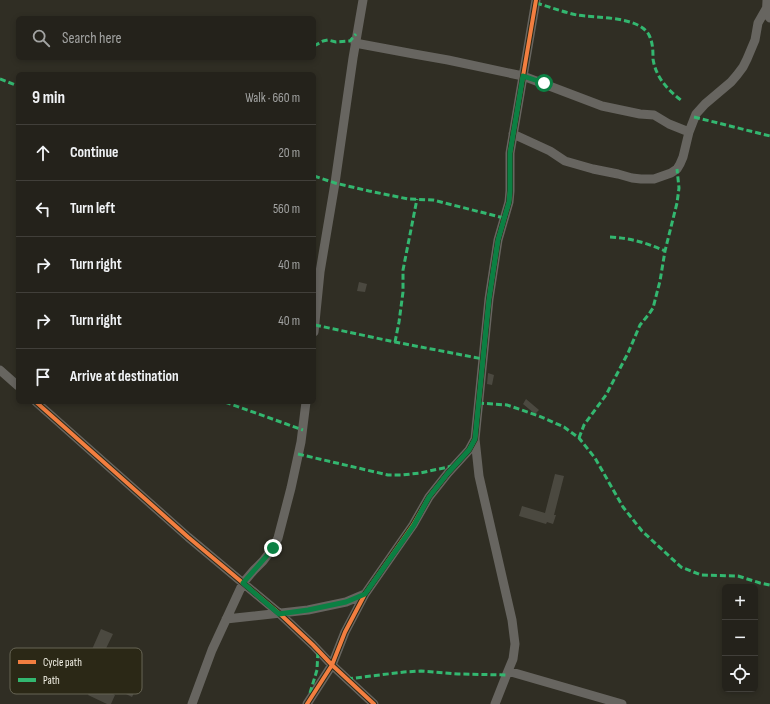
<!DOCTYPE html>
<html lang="en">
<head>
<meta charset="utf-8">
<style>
	:root { --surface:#24221b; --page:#2c2a24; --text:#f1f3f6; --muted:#a3a4a3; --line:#413f3a }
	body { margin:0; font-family:"Sofia Sans Condensed",sans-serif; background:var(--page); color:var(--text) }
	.controls { position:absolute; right:12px; bottom:12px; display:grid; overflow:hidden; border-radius:6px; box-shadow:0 2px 6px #0003 }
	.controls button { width:36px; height:36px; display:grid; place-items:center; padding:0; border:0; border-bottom:1px solid var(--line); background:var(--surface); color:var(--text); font:20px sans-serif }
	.stop { position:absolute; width:12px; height:12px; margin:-9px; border:3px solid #0b8043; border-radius:50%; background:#fff }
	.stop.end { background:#0b8043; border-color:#fff; box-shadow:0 1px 4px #0008 }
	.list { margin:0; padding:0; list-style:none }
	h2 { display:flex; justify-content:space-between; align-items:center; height:52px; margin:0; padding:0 16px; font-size:17px }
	h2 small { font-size:13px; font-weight:400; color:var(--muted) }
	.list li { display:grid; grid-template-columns:26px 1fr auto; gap:12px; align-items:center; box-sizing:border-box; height:56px; padding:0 16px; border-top:1px solid var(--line) }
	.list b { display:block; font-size:15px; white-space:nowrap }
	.list em { font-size:13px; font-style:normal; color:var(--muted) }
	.icon { flex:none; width:22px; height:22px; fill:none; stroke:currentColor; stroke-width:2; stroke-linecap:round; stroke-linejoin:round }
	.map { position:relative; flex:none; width:770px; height:704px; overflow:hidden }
	.search { position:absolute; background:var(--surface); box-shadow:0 2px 6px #0003; left:16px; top:16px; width:300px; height:44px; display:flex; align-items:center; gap:10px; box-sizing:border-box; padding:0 14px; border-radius:6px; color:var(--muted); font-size:15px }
	.panel { position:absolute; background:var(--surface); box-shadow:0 2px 6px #0003; left:16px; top:72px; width:300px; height:332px; border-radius:6px }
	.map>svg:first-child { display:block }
</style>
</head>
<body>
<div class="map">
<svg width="770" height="704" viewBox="0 0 770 704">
	<rect width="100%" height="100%" fill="#302e24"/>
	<path fill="#4b4940" d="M359 282 367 284 365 292 357 291Z
		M488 373 494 375 492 385 487 384Z
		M526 399 539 410 535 414 523 404Z
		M555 474 564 476 554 515H556L553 524 547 522 546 524 519 516 522 506 545 513Z
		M101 629 113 634 97 667 103 670 99 680 82 672Z
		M120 679 137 687 132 697 116 689Z
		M94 684 115 695 111 704H107L88 695Z"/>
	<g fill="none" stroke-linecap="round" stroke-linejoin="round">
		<path stroke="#676560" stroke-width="9" d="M767 0C767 6 765 13 770 18
			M355 43 414 54 448 60 523 76 602 106 640 114 654 115 669 124 689 132
			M513 134 550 151 565 161 593 169 618 174 632 178 641 179H654L671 173 677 169 680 164 683 157 689 132 696 114 705 104 731 82 737 75 743 67 747 59 755 40 758 23 766 9
			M314 332 320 272 335 183 353 58 363 0
			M0 370 18 386
			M36 402 188 537 279 613 313 645 332 665 374 704
			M475 439 479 476 512 620 515 644 513 659 508 671 495 704
			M226 619 308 610 346 602 365 594
			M508 671 622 704
			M192 704 212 650 243 583 254 570 263 561 273 548 278 538 291 488 301 442 306 402
			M307 704 332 665 345 632 365 594 413 525 429 497 448 473 469 450 475 439 489 299 498 240 509 202 510 191V153L536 0"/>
		<path stroke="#33b770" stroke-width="3" stroke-dasharray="6 3" stroke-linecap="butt" d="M536 3C550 7 563 12 577 15 596 18 639 16 649 35 653 43 653 51 653 59 656 78 668 90 682 101
			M314 46 323 41 328 40 336 42 350 41 356 34
			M0 79 18 86
			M694 117 770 136
			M314 176 335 183 369 191 408 199 433 200 504 218
			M610 237C630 238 647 243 665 251
			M315 325 395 342 483 359
			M395 342 399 322 403 292V270L417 199
			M225 402 303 430
			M478 403 507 405 539 416 564 427 579 438 595 458 623 507 642 531 681 567 701 575 738 576 760 583 770 585
			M579 438 584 425 606 395 628 353 640 325 649 314 653 308 660 281 665 251 677 203 679 188 677 169
			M298 454 388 475H402L420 473 453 466
			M347 679 404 672 421 671 458 674 506 675
			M310 693 317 670 318 650"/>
		<defs>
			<path id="cycleway" d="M36 402 188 537 279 613 313 645 332 665 374 704
				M307 704 332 665 345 632 365 594 413 525 429 497 448 473 469 450 475 439 489 299 498 240 509 202 510 191V153L536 0"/>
		</defs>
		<use href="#cycleway" stroke="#2b2816" stroke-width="6"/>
		<use href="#cycleway" stroke="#f27e40" stroke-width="4"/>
	</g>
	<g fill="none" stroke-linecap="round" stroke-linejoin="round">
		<path stroke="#0b8043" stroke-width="5" d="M273 548C264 560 253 571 243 583L279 614 308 610 346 602 365 594 414 525 429 497 448 473 469 450 475 439 489 299 498 240 509 202 510 191V153L523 76 544 83"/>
	</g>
	<rect x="10" y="648" width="132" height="46" rx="6" fill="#2b2816" stroke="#676555" stroke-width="1"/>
	<rect x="18" y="660" width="18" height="4" fill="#f27e40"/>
	<rect x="18" y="678" width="18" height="4" fill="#33b770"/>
	<g font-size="11" fill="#f4f2e7">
		<text x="43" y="666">Cycle path</text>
		<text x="43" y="684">Path</text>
	</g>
</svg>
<div class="controls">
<button>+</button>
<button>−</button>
<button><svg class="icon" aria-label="locate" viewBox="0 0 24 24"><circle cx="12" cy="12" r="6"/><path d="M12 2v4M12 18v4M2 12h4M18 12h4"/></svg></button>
</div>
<div class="stop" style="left:544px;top:83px"></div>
<div class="stop end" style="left:273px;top:548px"></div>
<div class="search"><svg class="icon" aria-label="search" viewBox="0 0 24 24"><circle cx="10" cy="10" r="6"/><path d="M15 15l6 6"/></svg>Search here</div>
<section class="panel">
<h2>9 min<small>Walk · 660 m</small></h2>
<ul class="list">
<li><svg class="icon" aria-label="ahead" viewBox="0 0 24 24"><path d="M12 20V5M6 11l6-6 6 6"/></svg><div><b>Continue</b></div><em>20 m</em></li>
<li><svg class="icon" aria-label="left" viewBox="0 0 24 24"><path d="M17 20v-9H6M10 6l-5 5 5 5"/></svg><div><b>Turn left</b></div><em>560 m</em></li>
<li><svg class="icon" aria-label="right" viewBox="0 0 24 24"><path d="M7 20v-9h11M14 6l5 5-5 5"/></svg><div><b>Turn right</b></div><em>40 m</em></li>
<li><svg class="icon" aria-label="right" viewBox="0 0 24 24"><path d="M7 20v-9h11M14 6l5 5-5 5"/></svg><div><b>Turn right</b></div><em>40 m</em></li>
<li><svg class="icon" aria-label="arrive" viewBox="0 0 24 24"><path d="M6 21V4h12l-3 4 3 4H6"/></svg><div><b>Arrive at destination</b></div></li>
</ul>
</section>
</div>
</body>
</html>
